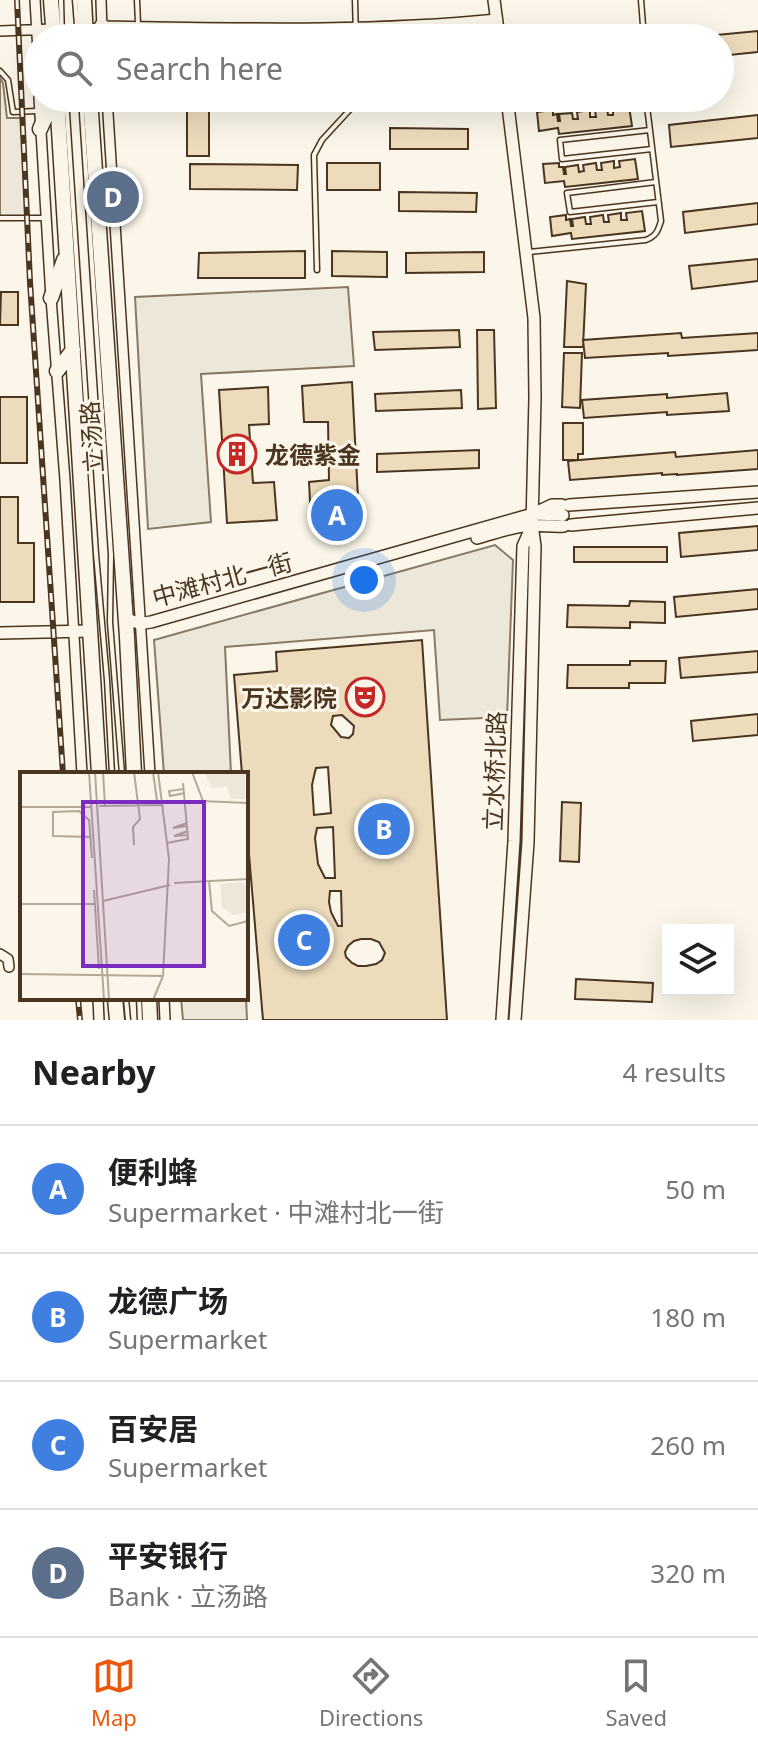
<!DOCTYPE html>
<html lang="en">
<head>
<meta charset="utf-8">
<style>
	:root { --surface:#fff; --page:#f6f6f6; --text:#202124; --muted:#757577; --line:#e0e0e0; --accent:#ea580c }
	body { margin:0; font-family:"Noto Sans","Noto Sans SC",sans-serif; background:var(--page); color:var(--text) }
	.controls { position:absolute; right:24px; bottom:24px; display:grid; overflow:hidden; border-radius:0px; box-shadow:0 8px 32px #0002 }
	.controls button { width:72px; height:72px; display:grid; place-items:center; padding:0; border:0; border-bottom:2px solid var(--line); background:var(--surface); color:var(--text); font:40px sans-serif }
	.you { position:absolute; left:364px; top:580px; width:28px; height:28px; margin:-20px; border:6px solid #fff; border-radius:50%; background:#1a73e8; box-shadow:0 0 0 12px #1a73e833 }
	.badge { display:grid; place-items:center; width:52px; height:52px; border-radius:50%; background:var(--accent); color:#fff; font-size:26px; font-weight:700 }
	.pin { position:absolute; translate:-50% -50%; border:4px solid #fff; box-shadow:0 2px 8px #0006 }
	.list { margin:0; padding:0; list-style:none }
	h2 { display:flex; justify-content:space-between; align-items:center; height:104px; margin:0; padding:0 32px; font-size:34px }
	h2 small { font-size:26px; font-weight:400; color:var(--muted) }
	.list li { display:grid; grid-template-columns:52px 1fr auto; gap:24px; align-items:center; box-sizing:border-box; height:128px; padding:0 32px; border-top:2px solid var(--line) }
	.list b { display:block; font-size:30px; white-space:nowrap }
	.list p { margin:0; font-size:26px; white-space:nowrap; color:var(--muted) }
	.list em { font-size:26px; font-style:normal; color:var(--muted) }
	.icon { flex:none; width:44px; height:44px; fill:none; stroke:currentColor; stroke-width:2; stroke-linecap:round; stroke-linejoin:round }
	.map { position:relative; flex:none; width:758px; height:1020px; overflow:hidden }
	.search { position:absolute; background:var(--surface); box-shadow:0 8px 32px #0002; left:24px; right:24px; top:24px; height:88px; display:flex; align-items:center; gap:20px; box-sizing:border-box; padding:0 28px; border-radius:44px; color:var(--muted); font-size:30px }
	.sheet { height:616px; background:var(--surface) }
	nav { display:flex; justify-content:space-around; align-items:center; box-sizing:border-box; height:112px; border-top:2px solid var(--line); background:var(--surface); font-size:22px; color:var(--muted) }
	nav a { display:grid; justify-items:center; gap:4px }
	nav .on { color:var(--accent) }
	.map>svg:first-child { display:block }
</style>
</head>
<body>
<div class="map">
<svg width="758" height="1020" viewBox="0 0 758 1020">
	<rect width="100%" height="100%" fill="#fbf6e9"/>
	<path fill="#ede6d9" stroke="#887966" stroke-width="2" d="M0 78 3 83 7 118H22L27 219 0 218Z"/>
	<path fill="#ede7d9" stroke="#887966" stroke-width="2" d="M348 287 354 366 201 374 211 522 148 529 135 297Z
		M495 545 513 560 507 717 440 720 434 630 225 647 231 774H164L154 640Z
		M181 998H246L247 1020H183Z"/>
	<path fill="#ecdcbc" stroke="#4a3520" stroke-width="2" fill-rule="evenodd" d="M758 31V52L720 56V38H685Z
		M187 103H209V156H187Z
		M629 106 632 126 559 134 558 128 539 131 537 112 553 110V115L557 114 558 121H560L559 114 572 113 573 119H578L577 112 590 110V117H596L595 110 607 108 608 115H613V108Z
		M758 115V138L671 147 669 125Z
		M390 128 468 129V149H390Z
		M635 159 638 179 565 187 564 181 545 183 543 164 559 163V167H563L564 174H566L565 167 578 165 579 172 584 171 583 165 596 163 597 170H602L601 163 614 161V168L620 167 619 161Z
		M327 163H380V190H327Z
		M190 164 298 165 297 190 190 189Z
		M399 192 477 193 476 212 399 211Z
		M758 203V224L685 233 683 212Z
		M642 211 645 231 572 239 571 233 552 236 550 217 566 215V220L570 219 571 226H573L572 219 585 217 586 224H591L590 217 603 215 604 222H609L608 215 621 213V220H627L626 213Z
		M305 251V278H198L199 253Z
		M332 251 387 252V277L332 276Z
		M484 252V272L406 273V253Z
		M758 259V281L692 289 689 266Z
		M567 281 586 284 583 347H564Z
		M1 292H18V325H0Z
		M459 330 460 347 375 350 373 332Z
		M477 330H494L496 408 478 409Z
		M681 333 682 338 758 333V350L668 356V353L585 358 583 340Z
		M564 353H582L580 408 562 407Z
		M352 382 359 517 311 520 309 482 329 480 328 422H304L302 386Z
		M268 387 269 424 249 425 253 483 274 482 277 520 227 523 219 390Z
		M461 390 462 408 376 411 375 394Z
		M727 393 729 411 667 415V412L584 418 582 400 667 394V398Z
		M0 397H27V463H0Z
		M563 423H583V454H578V460H563Z
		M479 450V468L377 472V454Z
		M758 450V469L677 475V474L662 475V473L570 480 568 461 675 452 676 457Z
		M0 497H18V543H34V602H0Z
		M758 526V550L681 557 679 533Z
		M574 547H667V562H574Z
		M758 589V609L676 617 674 597Z
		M630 601 665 602V623L630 622V628L567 627 568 605 629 606Z
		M422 640 447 1020H263L246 819V774H242L234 675 277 671 276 652ZM342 715 354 726 353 734 349 738 341 737 331 725 333 716ZM328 767 331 813 314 815 312 785 314 776 316 768ZM333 827 335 878H325L318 864 315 838 317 828ZM330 891H341L342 926H338L331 912 329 902ZM361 939H371L379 942 385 953 382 960 376 964 366 966H358L352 963 346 957 345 952 348 946 354 941Z
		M758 651V672L681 678 679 658Z
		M630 661H666L665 683H629V688H567L568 665H630Z
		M758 714V735L693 741 691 721Z
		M562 802 581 803 579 862 560 861Z
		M576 979 653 983 652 1002 575 999Z"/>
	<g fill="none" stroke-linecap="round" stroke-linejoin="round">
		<defs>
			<path id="service" d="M61 0 62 38
				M75 0 78 38
				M137 0 138 24
				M355 0 356 38
				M641 0 644 38
				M0 71 8 80 13 112 37 111
				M66 98 96 554 107 680 112 774
				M81 98 111 555 110 622 122 774
				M650 130 560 140 562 159 652 149
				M656 182 567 193 570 212 658 202
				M0 218H46
				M529 252 646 240C656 236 658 231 661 221L646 98
				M317 270 314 155 322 140 357 102V98
				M126 998 128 1020
				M139 998 140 1020"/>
			<path id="minor" d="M35 0 38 52
				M101 0 102 31
				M102 26C232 28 368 32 497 19
				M0 31 53 29
				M39 98 51 298 65 480 82 774
				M107 98 150 774
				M0 954 8 959 9 967
				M98 998 99 1020
				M164 998 165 1020"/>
			<path id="tertiary" d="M494 0 499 38
				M507 98 534 318 535 398 532 525 535 546 528 842 515 1020
				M569 505 758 492
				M537 512 552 505H562
				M571 525 758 508
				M477 538C492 534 508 528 523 526 537 524 550 527 564 526
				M125 617C134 623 141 624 151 622L533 514 563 515
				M0 633 90 631
				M502 1020 514 841 523 546 532 526"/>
			<path id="primary" d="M51 0 54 38
				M84 0 86 38
				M96 38 102 26
				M57 98 99 774
				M90 98 127 637 134 774
				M40 129 54 98
				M51 298 64 260
				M57 371 73 350
				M115 998 117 1020
				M149 998 150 1020"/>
		</defs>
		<use href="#service" stroke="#4a3520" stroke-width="7"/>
		<use href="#minor" stroke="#4a3520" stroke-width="12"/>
		<use href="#tertiary" stroke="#4a3520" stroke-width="14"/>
		<use href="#primary" stroke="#4a3520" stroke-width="17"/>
		<use href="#service" stroke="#fbf6e9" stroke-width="4"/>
		<use href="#minor" stroke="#fbf6e9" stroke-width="9"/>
		<use href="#tertiary" stroke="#fbf6e9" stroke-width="11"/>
		<use href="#primary" stroke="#fbf6e9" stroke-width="14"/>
		<defs>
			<path id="rail" d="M17 0 30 282 63 774
				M78 998 80 1020"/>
		</defs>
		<use href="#rail" stroke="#4a3520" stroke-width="6"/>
		<use href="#rail" stroke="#fbf6e9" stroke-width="3" stroke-dasharray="9" stroke-linecap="butt"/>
	</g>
	<defs>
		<symbol id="building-ring" viewBox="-11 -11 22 22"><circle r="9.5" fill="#fbf6e9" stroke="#c62828" stroke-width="1.5"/><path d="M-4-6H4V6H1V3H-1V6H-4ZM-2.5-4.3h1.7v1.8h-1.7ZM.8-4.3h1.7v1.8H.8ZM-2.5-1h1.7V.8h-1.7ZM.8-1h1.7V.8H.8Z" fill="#c62828"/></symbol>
		<symbol id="theatre-ring" viewBox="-11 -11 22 22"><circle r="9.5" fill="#fbf6e9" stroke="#c62828" stroke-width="1.5"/><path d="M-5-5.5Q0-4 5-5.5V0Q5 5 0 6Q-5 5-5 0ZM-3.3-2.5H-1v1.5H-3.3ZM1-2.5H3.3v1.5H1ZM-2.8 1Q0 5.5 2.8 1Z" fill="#c62828"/></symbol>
	</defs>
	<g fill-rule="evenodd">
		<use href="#building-ring" x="215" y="432" width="44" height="44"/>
		<use href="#theatre-ring" x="343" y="675" width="44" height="44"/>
	</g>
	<g text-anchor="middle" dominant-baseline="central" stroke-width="6" stroke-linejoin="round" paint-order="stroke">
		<g font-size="24" fill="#4a3520" stroke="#fbf6e9">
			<text transform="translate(91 437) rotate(-94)">立汤路</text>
			<text transform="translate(222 579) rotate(-15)">中滩村北一街</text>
			<text transform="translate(494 771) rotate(-88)">立水桥北路</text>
		</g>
		<g font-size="24" font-weight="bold" fill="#4a3520" stroke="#fbf6e9" text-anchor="start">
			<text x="265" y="454">龙德紫金</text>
			<text x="337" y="697" text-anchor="end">万达影院</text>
		</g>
	</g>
	<g transform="translate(20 772)">
		<rect width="228" height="228" fill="#fbf6e9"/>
		<path d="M184 0H225V27H211L207 14 192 16ZM221 110 228 116V140L213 143 202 135 200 112Z" fill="#ede6d9"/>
		<path fill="none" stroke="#b4a999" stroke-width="2" d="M69 0 84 228M75 0 89 228M83 0 85 34M133 0 137 29M138 0 149 87 143 204M172 0 183 29M164 17 149 19 150 24 165 21M181 29 228 31M79 34 142 33M0 35H71M69 47 72 86M69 48 59 39 33 40V64L70 65M167 51 153 56 167 54M168 59 154 64 168 63M147 71 168 67 163 11M114 73 113 55 120 47 114 0M189 109 192 139 209 154 228 149M154 111 228 107M74 118 79 197M83 129 150 113M0 132H74M0 202 143 204M133 228 143 204"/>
		<path fill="#7b2cbf" fill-opacity="0.15" stroke="#7b2cbf" stroke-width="4" d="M63 30H184V194H63Z"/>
		<rect width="228" height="228" fill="none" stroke="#4a3520" stroke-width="4"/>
	</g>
</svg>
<div class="controls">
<button><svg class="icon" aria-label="layers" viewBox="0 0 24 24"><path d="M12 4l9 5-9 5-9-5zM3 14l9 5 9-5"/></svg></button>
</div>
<div class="you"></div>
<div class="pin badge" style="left:337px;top:515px;background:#3f7fe0">A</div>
<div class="pin badge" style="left:384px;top:829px;background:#3f7fe0">B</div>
<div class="pin badge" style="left:304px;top:940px;background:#3f7fe0">C</div>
<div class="pin badge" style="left:113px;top:197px;background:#5c6f8a">D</div>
<div class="search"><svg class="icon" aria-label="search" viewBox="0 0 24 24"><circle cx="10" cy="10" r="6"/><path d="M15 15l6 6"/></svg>Search here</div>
</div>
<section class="sheet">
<h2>Nearby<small>4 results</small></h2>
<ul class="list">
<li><span class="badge" style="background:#3f7fe0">A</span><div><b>便利蜂</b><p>Supermarket · 中滩村北一街</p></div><em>50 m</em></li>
<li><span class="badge" style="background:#3f7fe0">B</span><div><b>龙德广场</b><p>Supermarket</p></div><em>180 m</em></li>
<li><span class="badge" style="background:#3f7fe0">C</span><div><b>百安居</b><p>Supermarket</p></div><em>260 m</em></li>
<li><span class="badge" style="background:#5c6f8a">D</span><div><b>平安银行</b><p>Bank · 立汤路</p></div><em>320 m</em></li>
</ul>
</section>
<nav>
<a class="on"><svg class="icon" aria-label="map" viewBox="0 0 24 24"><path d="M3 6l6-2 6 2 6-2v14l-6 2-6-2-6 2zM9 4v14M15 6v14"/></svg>Map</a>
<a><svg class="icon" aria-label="directions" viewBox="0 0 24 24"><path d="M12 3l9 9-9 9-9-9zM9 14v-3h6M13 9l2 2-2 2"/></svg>Directions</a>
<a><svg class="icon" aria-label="saved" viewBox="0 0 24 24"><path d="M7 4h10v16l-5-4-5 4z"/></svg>Saved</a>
</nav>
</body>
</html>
